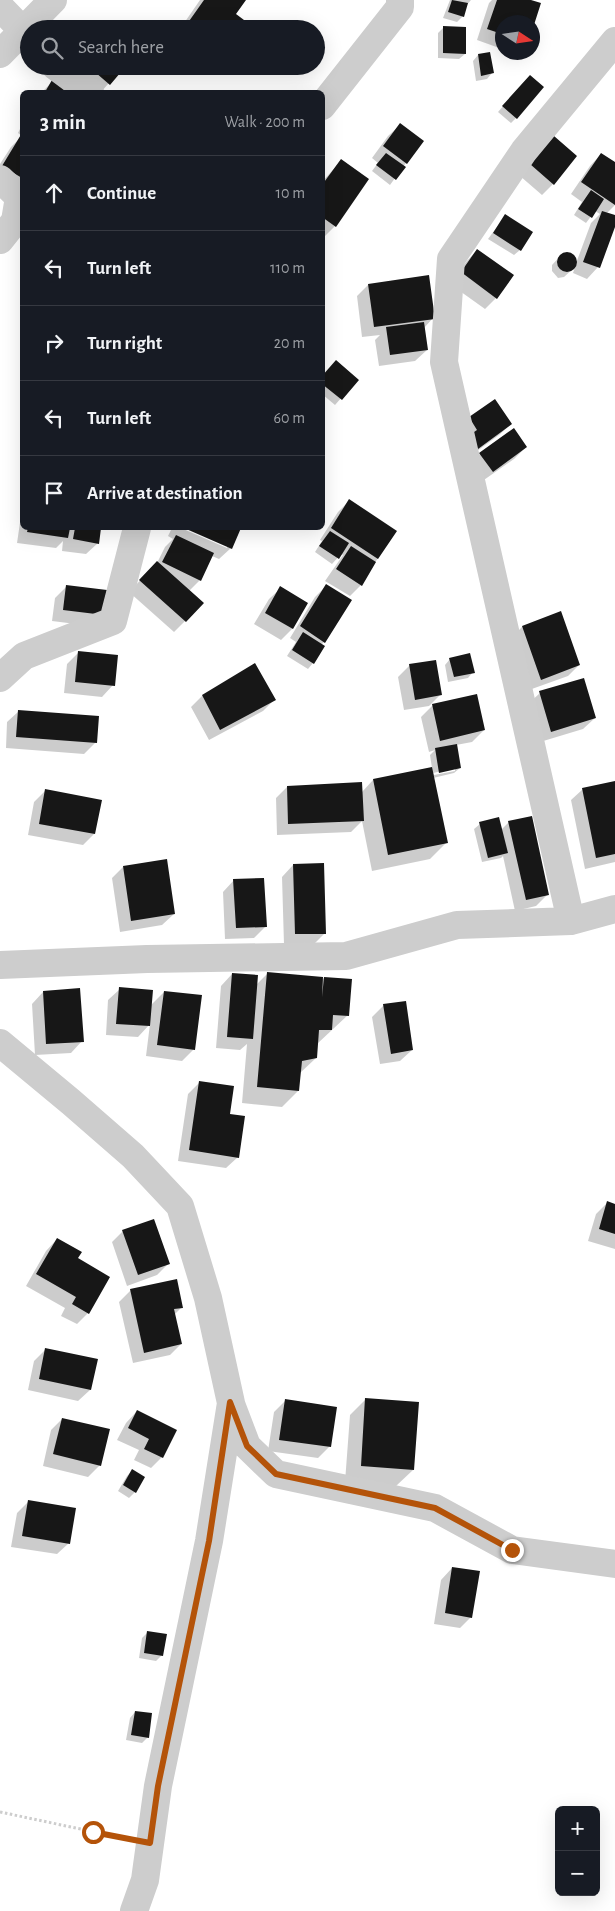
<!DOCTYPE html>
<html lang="en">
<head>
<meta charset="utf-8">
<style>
	:root { --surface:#171b24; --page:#20242c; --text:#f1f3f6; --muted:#9ea1a6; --line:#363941 }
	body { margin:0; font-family:"Alegreya Sans",sans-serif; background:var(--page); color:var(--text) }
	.controls { position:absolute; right:15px; bottom:15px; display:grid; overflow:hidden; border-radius:8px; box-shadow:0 5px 20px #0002 }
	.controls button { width:45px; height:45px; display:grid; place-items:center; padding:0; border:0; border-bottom:1px solid var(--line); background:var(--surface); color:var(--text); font:25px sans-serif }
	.compass { position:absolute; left:495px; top:15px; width:45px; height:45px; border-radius:50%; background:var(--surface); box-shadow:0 5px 20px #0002; rotate:102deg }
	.stop { position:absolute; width:15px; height:15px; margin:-11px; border:4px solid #b45309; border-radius:50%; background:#fff }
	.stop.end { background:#b45309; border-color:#fff; box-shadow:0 1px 5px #0008 }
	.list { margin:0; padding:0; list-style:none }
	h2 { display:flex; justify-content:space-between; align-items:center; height:65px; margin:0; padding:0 20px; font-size:21px }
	h2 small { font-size:16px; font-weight:400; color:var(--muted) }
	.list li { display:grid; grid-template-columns:32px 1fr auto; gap:15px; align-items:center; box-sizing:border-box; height:75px; padding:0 20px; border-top:1px solid var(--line) }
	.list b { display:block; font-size:19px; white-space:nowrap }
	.list em { font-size:16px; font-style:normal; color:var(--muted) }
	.icon { flex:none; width:28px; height:28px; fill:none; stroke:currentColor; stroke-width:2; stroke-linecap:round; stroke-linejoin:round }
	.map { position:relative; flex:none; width:615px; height:1911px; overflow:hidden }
	.search { position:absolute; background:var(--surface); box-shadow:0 5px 20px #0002; left:20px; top:20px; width:305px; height:55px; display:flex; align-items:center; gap:12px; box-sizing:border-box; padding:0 18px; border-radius:28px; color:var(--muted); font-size:19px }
	.panel { position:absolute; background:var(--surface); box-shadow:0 5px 20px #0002; left:20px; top:90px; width:305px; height:440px; border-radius:8px }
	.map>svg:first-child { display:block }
</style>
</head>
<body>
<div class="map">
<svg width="615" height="1911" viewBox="0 0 615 1911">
	<rect width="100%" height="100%" fill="#fff"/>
	<path fill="#0003" fill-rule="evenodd" d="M200 0H244L234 14 254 29H180Z
		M450 0H471L465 7 463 16 457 22 443 18Z
		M492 0H527L532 22H502V49L477 40 489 3Z
		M444 27 465 54 459 59 438 58V33Z
		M478 55 492 73 487 79 476 81 473 61Z
		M83 66H124L101 92 75 76Z
		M207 66H226L218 74Z
		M52 82 71 92H42Z
		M524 82 516 118 511 123 498 112Z
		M22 125V196L0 182V164L11 147 22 136 18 133Z
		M400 125 406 163 390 185 372 171 378 163 372 158 388 136Z
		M542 149 553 184 542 195 520 176Z
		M601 154 615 164V205L607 213 615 216V223L598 267 587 279 573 273 575 267 564 277 558 278 552 271V265L562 254H571L575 258V266L591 223 600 214 595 211 586 223 574 215 582 202 571 194 590 166Z
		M341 161 335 226 324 237 322 182Z
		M505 216 520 250 514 255 488 239Z
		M477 250 496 298 485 309 450 284 466 262Z
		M368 285 433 318 424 328 427 350 415 361 379 366 375 340 380 335 362 337 357 296Z
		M322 376 357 380 335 405 322 394Z
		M470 418 511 424 499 435 466 459Z
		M526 447 514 459 481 482 469 465 480 454Z
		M349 501 395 531 361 585 350 596 325 581 343 555 341 554 332 564 315 552 322 541 320 540 338 512Z
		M22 509V528H100L98 543 86 554 62 551 63 541 56 548 17 543Z
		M172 528H181L227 548V545L187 528H240L231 548 219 559 212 556 200 580 189 591 185 621 174 632 129 592 157 563 165 547 173 539 168 536Z
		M326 586 324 642 321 645 313 663 308 669 287 656 296 642 290 638 315 597Z
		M66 587 106 591 92 626 52 621 55 598Z
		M281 588 307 603 292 629 281 640 254 624 269 599Z
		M522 627 579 665 568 676 529 690 511 638Z
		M78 653 113 685 102 697 64 693 67 664Z
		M450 659 473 672 468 678 448 682 445 665Z
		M410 665 440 695 429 706 404 710 398 677Z
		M540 693 595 718 583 729 540 742 528 704Z
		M202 696 275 699 263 711 209 740 191 707Z
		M476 696 484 730 472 742 456 745 460 768 454 773 433 778 446 843 430 859 372 871 362 821 351 832 277 835 276 798 287 787 362 792 373 780 432 768 430 755 435 750 429 752 421 717 432 706ZM455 768V771L434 775 433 773Z
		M19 711 96 742 84 754 6 748 7 722Z
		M615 782V862L585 869 571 800 583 789Z
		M46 790 100 801 94 834 83 845 28 835 34 802Z
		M509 822 548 894 536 906 515 911 503 856 501 858 482 862 474 829 480 824 501 830Z
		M293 865 325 933 313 945H284L282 877Z
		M123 867 174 914 162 925 120 932 112 878Z
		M234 880 266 926 254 938 225 939 223 892Z
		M268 973 321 981 324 978 348 1015 317 1044 316 1058 299 1074 298 1091 282 1107 242 1103 247 1044 240 1050 216 1048 221 986 232 974 256 985Z
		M120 989 150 1006 164 992 194 1049 182 1061 146 1056 150 1024 138 1037 106 1035 108 1000Z
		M43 992 82 1041 71 1053 35 1055 32 1004Z
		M384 1005 412 1050 400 1061 380 1064 372 1017Z
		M200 1082 229 1115 238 1157 226 1168 178 1161 188 1094Z
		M607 1203 615 1205V1249L588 1241 596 1214Z
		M123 1231 168 1264 157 1275 127 1286 112 1242Z
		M57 1239 77 1259 88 1313 77 1324 61 1316 65 1308 26 1286 46 1251Z
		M131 1290 182 1307 174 1315 181 1344 170 1355 133 1363 119 1302Z
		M46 1349 96 1360 90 1390 78 1401 28 1390 34 1361Z
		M366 1399 413 1470 396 1486 345 1482 350 1415Z
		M285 1401 330 1446 318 1458 268 1451 274 1412Z
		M137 1411 162 1457 151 1468 134 1460 139 1450 117 1440 126 1423Z
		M62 1419 100 1465 88 1477 43 1466 51 1430Z
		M132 1471 144 1478 135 1492 129 1498 118 1491 127 1476Z
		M28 1502 69 1543 57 1554 11 1547 17 1513Z
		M452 1568 471 1617 460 1628 434 1624 441 1580Z
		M148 1632 162 1655 156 1661 139 1658 142 1638Z
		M135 1712 148 1737 142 1743 126 1740 130 1718Z"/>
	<path fill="#171717" d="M204 0H246L236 14 256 29H193L187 24Z
		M452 0 468 3 464 17 448 12Z
		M497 0H531L541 3 533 28 532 22H502V34L487 29Z
		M443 26 466 27V54L443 53Z
		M490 52 494 73 481 76 478 54Z
		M88 66H126L110 85Z
		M530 75 544 87 517 119 502 106Z
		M52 80 73 92H45Z
		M400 123 424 141 407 164 383 146Z
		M22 133V178L2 166Z
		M554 136 577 156 554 185 530 164Z
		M386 153 406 167 396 180 376 165Z
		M601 153 615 162V205L581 182Z
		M341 159 369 179 336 227 322 217V185Z
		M591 190 604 199 592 218 578 209Z
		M602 211 615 215V227L600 268 583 262Z
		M505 214 533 232 521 251 493 233Z
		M477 249 514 275 497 299 461 272Z
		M557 262a10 10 0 1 1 20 0a10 10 0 1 1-20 0Z
		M429 275 435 319 374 327 368 284Z
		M424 322 428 350 390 355 386 327Z
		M336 360 359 380 342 400 322 384V376Z
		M495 399 512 424 478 449 468 436 477 430 469 417Z
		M514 428 527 447 493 472 479 453Z
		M349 499 397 531 378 559 331 528Z
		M28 528H70L68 538 27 532Z
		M75 528H101L99 544 73 539Z
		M184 528H241L232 549Z
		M330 531 349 543 339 559 319 546Z
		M176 535 214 553 201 581 162 562Z
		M351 546 376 562 362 586 336 569Z
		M157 561 204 603 186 622 139 580Z
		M326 584 352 600 325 643 300 626Z
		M66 585 107 590 104 615 63 610Z
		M280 586 308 603 293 629 265 613Z
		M561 611 580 665 541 680 522 626Z
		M303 632 325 646 314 664 292 650Z
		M78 651 118 655 115 686 75 682Z
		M470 653 475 673 454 677 449 658Z
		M436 660 442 695 415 700 409 664Z
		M255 663 276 700 220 730 202 695Z
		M584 678 596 718 551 732 539 691Z
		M477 694 485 730 440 741 432 704Z
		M18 710 99 716 97 743 16 737Z
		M457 744 461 768 439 773 435 748Z
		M432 767 448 843 388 855 373 779Z
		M615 781V854L596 858 582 788Z
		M362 782 364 821 288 824 287 786Z
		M45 789 102 800 95 834 39 824Z
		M532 816 549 895 526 900 508 821Z
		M499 817 508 853 488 858 479 822Z
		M167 859 175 914 131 921 123 866Z
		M324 863 326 934H295L293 864Z
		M264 878 267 927 236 928 233 879Z
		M267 972 323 977 322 997 324 977 352 979 349 1016 333 1015 332 1030H319L317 1058 302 1061 299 1091 257 1087Z
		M232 973 258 975 253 1039 227 1037Z
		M119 987 153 990 150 1026 116 1024Z
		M80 988 84 1042 46 1044 43 991Z
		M164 991 202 995 195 1050 157 1045Z
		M406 1001 413 1050 391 1054 383 1004Z
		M199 1081 234 1086 230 1114 245 1116 239 1158 189 1150Z
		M607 1201 615 1204V1234L599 1229Z
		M154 1219 170 1264 138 1275 122 1230Z
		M57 1238 82 1252 78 1258 110 1277 89 1314 72 1304 76 1297 36 1274Z
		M177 1279 183 1308 174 1309 182 1344 144 1353 130 1289Z
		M45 1348 98 1359 91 1390 39 1379Z
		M365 1398 419 1402 414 1470 361 1466Z
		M285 1399 337 1407 331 1447 279 1440Z
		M137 1410 177 1430 163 1458 144 1449 149 1439 128 1428Z
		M62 1418 110 1429 101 1466 53 1454Z
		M132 1469 145 1477 136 1493 123 1485Z
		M28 1500 76 1508 70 1544 22 1536Z
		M452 1567 480 1571 472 1618 445 1613Z
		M147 1631 167 1634 163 1656 144 1653Z
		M135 1711 152 1713 149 1738 131 1735Z"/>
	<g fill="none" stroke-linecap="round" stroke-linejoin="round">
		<path stroke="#cdcdcd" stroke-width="3" stroke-dasharray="2.5 2.5" stroke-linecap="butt" d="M0 1812 123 1838"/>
		<path stroke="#cdcdcd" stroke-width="28" d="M0 7 29 37
			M0 54 53 0
			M55 66 90 92
			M322 106 400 7V0
			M0 179 19 197 15 221 0 240
			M0 678 24 656 113 621 137 528
			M571 921 444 362 451 259 524 151 615 41
			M0 965 147 959 346 956 457 925 571 921 615 909
			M0 1043 71 1102 133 1156 180 1206 208 1298 231 1403 209 1541 158 1786 145 1880 134 1911
			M231 1404 247 1446 276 1474 435 1508 512 1550 615 1564"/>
	</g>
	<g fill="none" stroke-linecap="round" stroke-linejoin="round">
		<path stroke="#b45309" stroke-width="6" d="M93 1832 150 1843 158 1786 209 1541 230 1402 247 1446 276 1474 435 1508 512 1550"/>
	</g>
</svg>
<div class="controls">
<button>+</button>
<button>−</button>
</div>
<svg class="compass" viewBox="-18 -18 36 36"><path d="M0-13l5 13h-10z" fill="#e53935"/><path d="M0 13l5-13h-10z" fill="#9ea1a6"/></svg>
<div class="stop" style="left:93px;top:1832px"></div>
<div class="stop end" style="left:512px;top:1550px"></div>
<div class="search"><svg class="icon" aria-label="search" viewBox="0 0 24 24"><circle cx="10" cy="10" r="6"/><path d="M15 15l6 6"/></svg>Search here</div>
<section class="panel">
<h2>3 min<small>Walk · 200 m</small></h2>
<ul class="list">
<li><svg class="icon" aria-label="ahead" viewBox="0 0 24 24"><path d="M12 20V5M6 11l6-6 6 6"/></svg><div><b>Continue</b></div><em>10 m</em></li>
<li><svg class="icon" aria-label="left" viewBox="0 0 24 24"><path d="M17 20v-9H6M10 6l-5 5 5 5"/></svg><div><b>Turn left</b></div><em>110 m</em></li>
<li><svg class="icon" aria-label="right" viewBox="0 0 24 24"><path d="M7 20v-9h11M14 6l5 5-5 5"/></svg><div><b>Turn right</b></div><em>20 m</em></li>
<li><svg class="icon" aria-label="left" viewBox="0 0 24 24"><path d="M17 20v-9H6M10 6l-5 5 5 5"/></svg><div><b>Turn left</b></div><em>60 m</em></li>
<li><svg class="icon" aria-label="arrive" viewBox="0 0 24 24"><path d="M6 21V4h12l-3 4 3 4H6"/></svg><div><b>Arrive at destination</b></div></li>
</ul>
</section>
</div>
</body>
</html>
